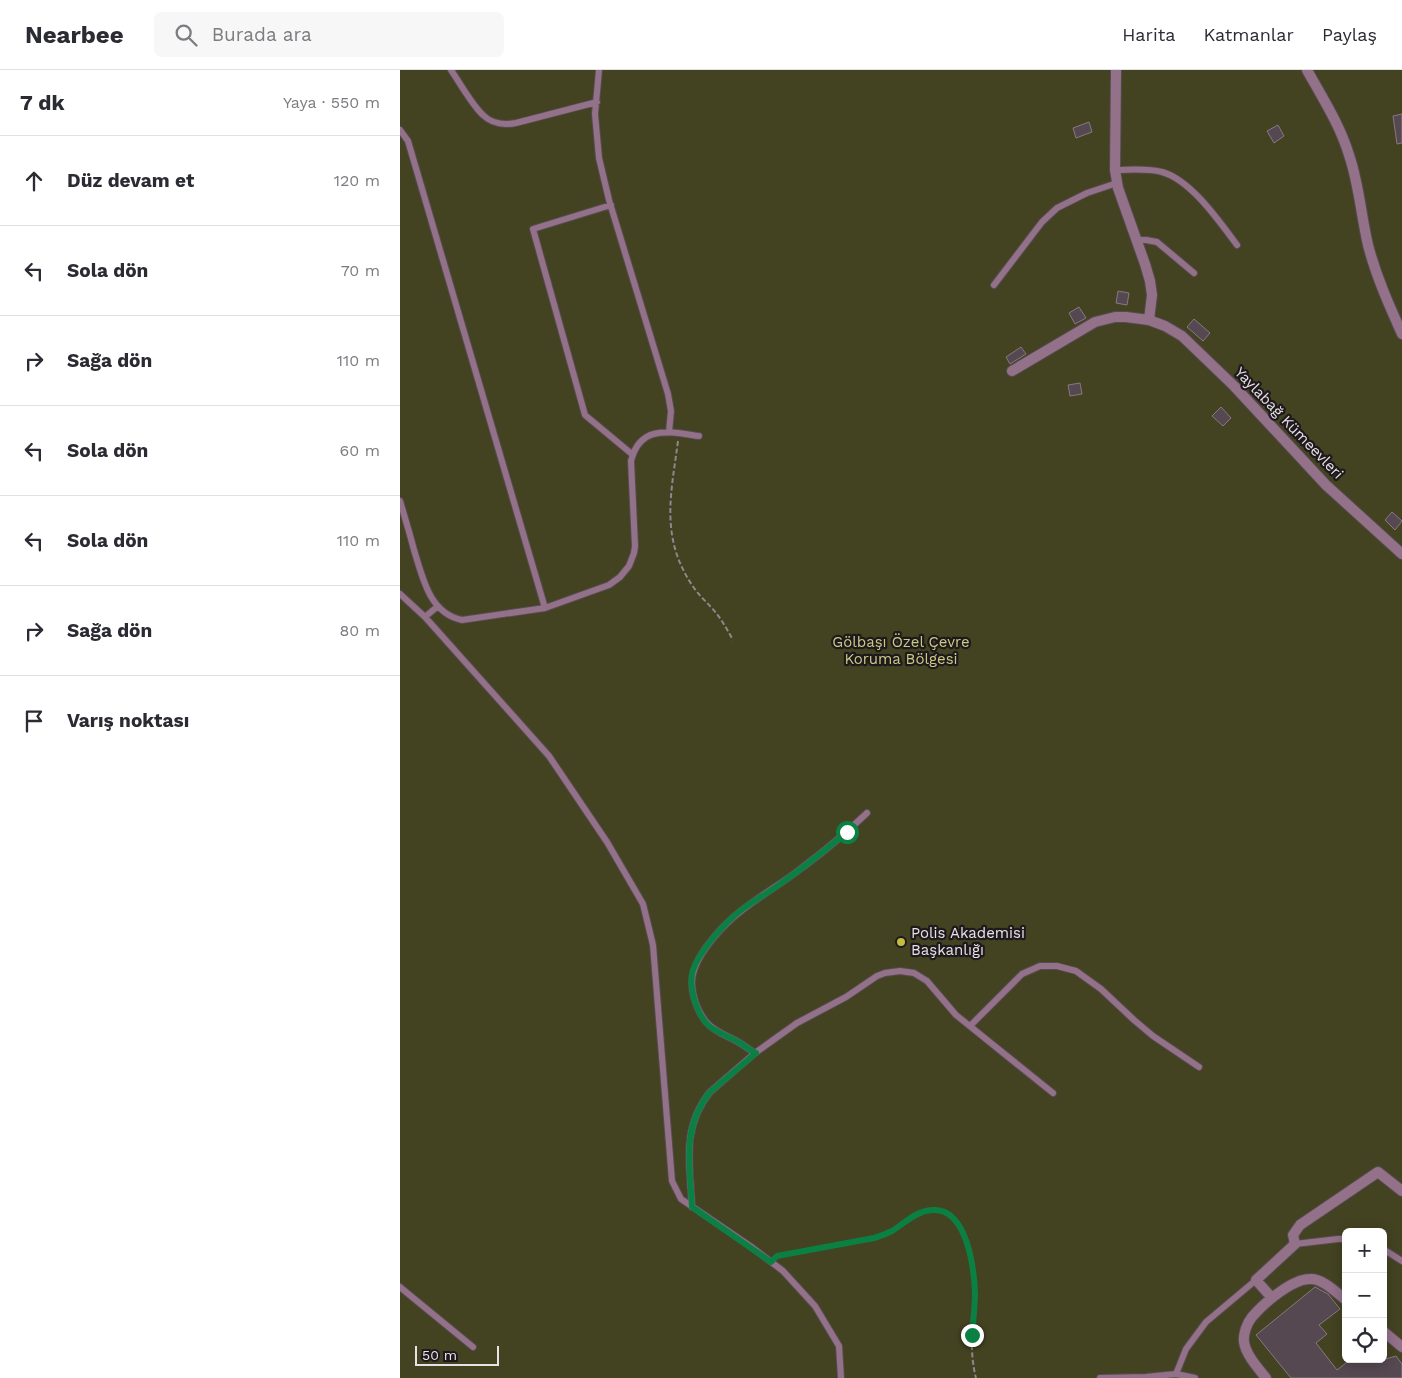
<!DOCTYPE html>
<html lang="tr">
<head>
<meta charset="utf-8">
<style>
	:root { --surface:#fff; --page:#f7f7f7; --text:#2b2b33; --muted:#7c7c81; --line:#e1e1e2 }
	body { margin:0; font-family:"Work Sans",sans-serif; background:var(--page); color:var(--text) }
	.controls { position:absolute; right:15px; bottom:15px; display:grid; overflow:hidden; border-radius:8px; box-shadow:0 2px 12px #0003 }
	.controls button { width:45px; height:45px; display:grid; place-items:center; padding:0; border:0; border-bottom:1px solid var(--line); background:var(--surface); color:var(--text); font:25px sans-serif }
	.scale { position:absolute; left:15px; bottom:12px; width:84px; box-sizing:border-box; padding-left:5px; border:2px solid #e9e1e6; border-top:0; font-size:14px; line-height:18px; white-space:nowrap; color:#e9e1e6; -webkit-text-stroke:4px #1e191c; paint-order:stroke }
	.stop { position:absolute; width:15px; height:15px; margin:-11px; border:4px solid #0b8043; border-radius:50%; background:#fff }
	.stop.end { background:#0b8043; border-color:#fff; box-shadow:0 1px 5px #0008 }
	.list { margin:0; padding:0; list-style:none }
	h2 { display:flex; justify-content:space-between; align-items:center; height:65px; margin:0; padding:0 20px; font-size:21px }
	h2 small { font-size:16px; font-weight:400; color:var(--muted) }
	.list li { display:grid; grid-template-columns:32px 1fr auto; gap:15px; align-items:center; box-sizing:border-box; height:90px; padding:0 20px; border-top:1px solid var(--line) }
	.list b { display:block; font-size:19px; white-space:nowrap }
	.list em { font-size:16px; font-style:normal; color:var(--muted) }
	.icon { flex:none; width:28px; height:28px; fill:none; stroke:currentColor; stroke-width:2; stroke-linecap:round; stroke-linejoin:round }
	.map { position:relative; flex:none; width:1002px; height:1308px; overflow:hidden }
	header { display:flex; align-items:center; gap:30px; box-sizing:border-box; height:70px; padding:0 25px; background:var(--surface); border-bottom:1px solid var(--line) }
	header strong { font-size:24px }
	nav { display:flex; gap:28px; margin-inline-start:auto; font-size:18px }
	.search { width:350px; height:45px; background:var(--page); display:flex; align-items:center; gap:12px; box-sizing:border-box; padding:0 18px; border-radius:8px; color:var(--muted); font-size:19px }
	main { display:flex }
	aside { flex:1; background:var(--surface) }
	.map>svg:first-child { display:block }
</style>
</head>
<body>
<header>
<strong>Nearbee</strong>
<div class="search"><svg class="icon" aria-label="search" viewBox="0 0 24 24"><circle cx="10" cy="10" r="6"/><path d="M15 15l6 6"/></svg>Burada ara</div>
<nav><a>Harita</a><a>Katmanlar</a><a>Paylaş</a></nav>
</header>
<main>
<aside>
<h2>7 dk<small>Yaya · 550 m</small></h2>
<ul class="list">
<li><svg class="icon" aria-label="ahead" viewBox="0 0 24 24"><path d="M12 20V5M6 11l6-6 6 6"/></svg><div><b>Düz devam et</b></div><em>120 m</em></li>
<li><svg class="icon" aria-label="left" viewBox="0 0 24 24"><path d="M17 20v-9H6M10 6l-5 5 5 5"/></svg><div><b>Sola dön</b></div><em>70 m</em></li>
<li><svg class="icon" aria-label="right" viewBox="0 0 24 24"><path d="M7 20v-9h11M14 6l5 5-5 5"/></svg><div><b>Sağa dön</b></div><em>110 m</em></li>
<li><svg class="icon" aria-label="left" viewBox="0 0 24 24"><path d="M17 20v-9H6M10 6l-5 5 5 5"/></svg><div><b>Sola dön</b></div><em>60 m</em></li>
<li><svg class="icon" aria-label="left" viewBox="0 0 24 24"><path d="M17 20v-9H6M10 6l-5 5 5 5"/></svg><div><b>Sola dön</b></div><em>110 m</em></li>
<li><svg class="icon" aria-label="right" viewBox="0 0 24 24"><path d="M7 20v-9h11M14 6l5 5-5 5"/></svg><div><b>Sağa dön</b></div><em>80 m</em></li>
<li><svg class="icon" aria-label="arrive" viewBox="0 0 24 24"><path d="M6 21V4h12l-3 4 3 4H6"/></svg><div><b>Varış noktası</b></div></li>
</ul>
</aside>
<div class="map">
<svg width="1002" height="1308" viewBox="0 0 1002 1308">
	<rect width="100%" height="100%" fill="#3b2e37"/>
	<path fill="#434221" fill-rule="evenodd" d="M0 0H1002V1308H0ZM946 1162H983V1289H946Z"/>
	<path fill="#554851" stroke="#877882" d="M1002 44V73L997 74 993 46Z
		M689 52 692 62 676 68 673 58Z
		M878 55 884 66 874 73 867 61Z
		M718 221 729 223 727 235 716 233Z
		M679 237 686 248 675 254 669 243Z
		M794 249 810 263 803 271 787 257Z
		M621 277 626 284 610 294 606 287Z
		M680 313 682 324 670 326 668 315Z
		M821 337 831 348 823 356 812 346Z
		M992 442 1002 451 995 460 985 450Z
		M915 1217 928 1224 940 1239 919 1255 927 1264 916 1273 937 1300 951 1289H986L996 1286 1002 1294V1308H891L856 1265Z"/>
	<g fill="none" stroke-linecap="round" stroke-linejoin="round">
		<defs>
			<path id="service" d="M51 0C60 13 72 35 83 45 92 54 105 55 116 53L197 32
				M199 0 195 44 199 88 209 130 268 324 271 341 269 362
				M0 60 8 71 145 538
				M715 100C730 100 747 98 762 102 791 110 819 151 837 175
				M211 135 133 159 185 345 233 385
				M736 170H746L757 172 794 203
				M594 215 642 152 657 138 687 123 717 113
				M0 431C5 448 10 464 14 480 23 508 29 543 62 550L145 538 209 515 220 507 229 496 234 483 235 476 231 391C240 354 270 362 299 366
				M0 524 25 547 149 686 207 772 243 834 253 875 272 1111 281 1129 350 1176 383 1201 415 1236 439 1276 441 1308
				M25 547 38 536
				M570 956 622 904 640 896H657L676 901 701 919 734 950 753 966 799 997
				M355 983C350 980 345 976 340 973 329 966 316 963 307 953 296 940 288 917 294 900 301 879 323 855 341 841 361 825 383 813 403 797 426 780 447 762 467 743
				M292 1137C290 1095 281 1058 310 1022L355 983 397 953 446 927 477 906 485 903 500 901 514 903 527 911 556 945 653 1023
				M895 1174 938 1169H946
				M983 1179 1002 1191
				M0 1217 73 1277
				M776 1304 795 1308
				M700 1308 746 1307 776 1304 786 1279 806 1252 856 1210"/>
			<path id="minor" d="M716 0 715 100 718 118 745 194 750 211 752 225 749 250
				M907 0C922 27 940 55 949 85 959 114 961 145 968 175 976 206 989 235 1002 264
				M612 301 695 252 715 247H726L749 250 765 256 782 266 834 316 926 415 1002 484
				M872 1228 856 1210 895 1174 893 1165 900 1155 978 1102 1002 1121
				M983 1261 1002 1277
				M866 1308C858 1298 846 1285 844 1272 843 1264 847 1253 852 1247 864 1233 892 1209 910 1209 922 1208 937 1223 946 1230"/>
		</defs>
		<use href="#service" stroke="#574b53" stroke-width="8"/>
		<use href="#minor" stroke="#574b53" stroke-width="12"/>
		<path stroke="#90868d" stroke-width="2" stroke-dasharray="5 2.5" stroke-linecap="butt" d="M278 371C271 424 260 467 292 515 299 526 309 534 317 544 323 552 328 561 333 570
			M380 1186C401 1182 422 1178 443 1174 454 1172 466 1170 477 1167 494 1162 506 1149 523 1142 559 1128 571 1181 573 1206 576 1240 567 1274 576 1308"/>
		<use href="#service" stroke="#937189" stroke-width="6"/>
		<use href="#minor" stroke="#937189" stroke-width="10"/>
	</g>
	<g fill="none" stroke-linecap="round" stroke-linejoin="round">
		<path stroke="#0b8043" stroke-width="6" d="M447 762C426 779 406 796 384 811 370 822 354 830 340 841 324 854 300 880 293 900 288 917 296 941 307 954 316 963 329 966 340 973 345 976 350 980 356 983L310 1022C281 1058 290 1095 292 1137L371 1192 377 1186 474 1168C481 1166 486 1164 492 1161 505 1153 516 1141 532 1140 567 1137 574 1198 575 1223 575 1237 573 1251 572 1265"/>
	</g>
	<circle fill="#c4bc3e" stroke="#1e191c" stroke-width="2" cx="501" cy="872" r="5"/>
	<g text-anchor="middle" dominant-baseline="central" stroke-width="4.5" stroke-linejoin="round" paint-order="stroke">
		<g font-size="15" fill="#e9e1e6" stroke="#1e191c">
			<text transform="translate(889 353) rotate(46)">Yaylabağ Kümeevleri</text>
		</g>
		<g font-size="15" fill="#ccc984" stroke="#1e191c">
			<text x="501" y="572">Gölbaşı Özel Çevre<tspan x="501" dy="17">Koruma Bölgesi</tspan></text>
		</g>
		<g font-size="15" fill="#e9e1e6" stroke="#1e191c" text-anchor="start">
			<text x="511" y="863">Polis Akademisi<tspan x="511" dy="17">Başkanlığı</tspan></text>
		</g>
	</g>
</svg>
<div class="controls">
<button>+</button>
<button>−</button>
<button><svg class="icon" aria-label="locate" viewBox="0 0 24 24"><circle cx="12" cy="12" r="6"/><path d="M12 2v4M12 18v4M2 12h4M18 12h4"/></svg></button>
</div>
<div class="scale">50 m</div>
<div class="stop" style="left:447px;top:762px"></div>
<div class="stop end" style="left:572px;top:1265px"></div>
</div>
</main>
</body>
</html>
